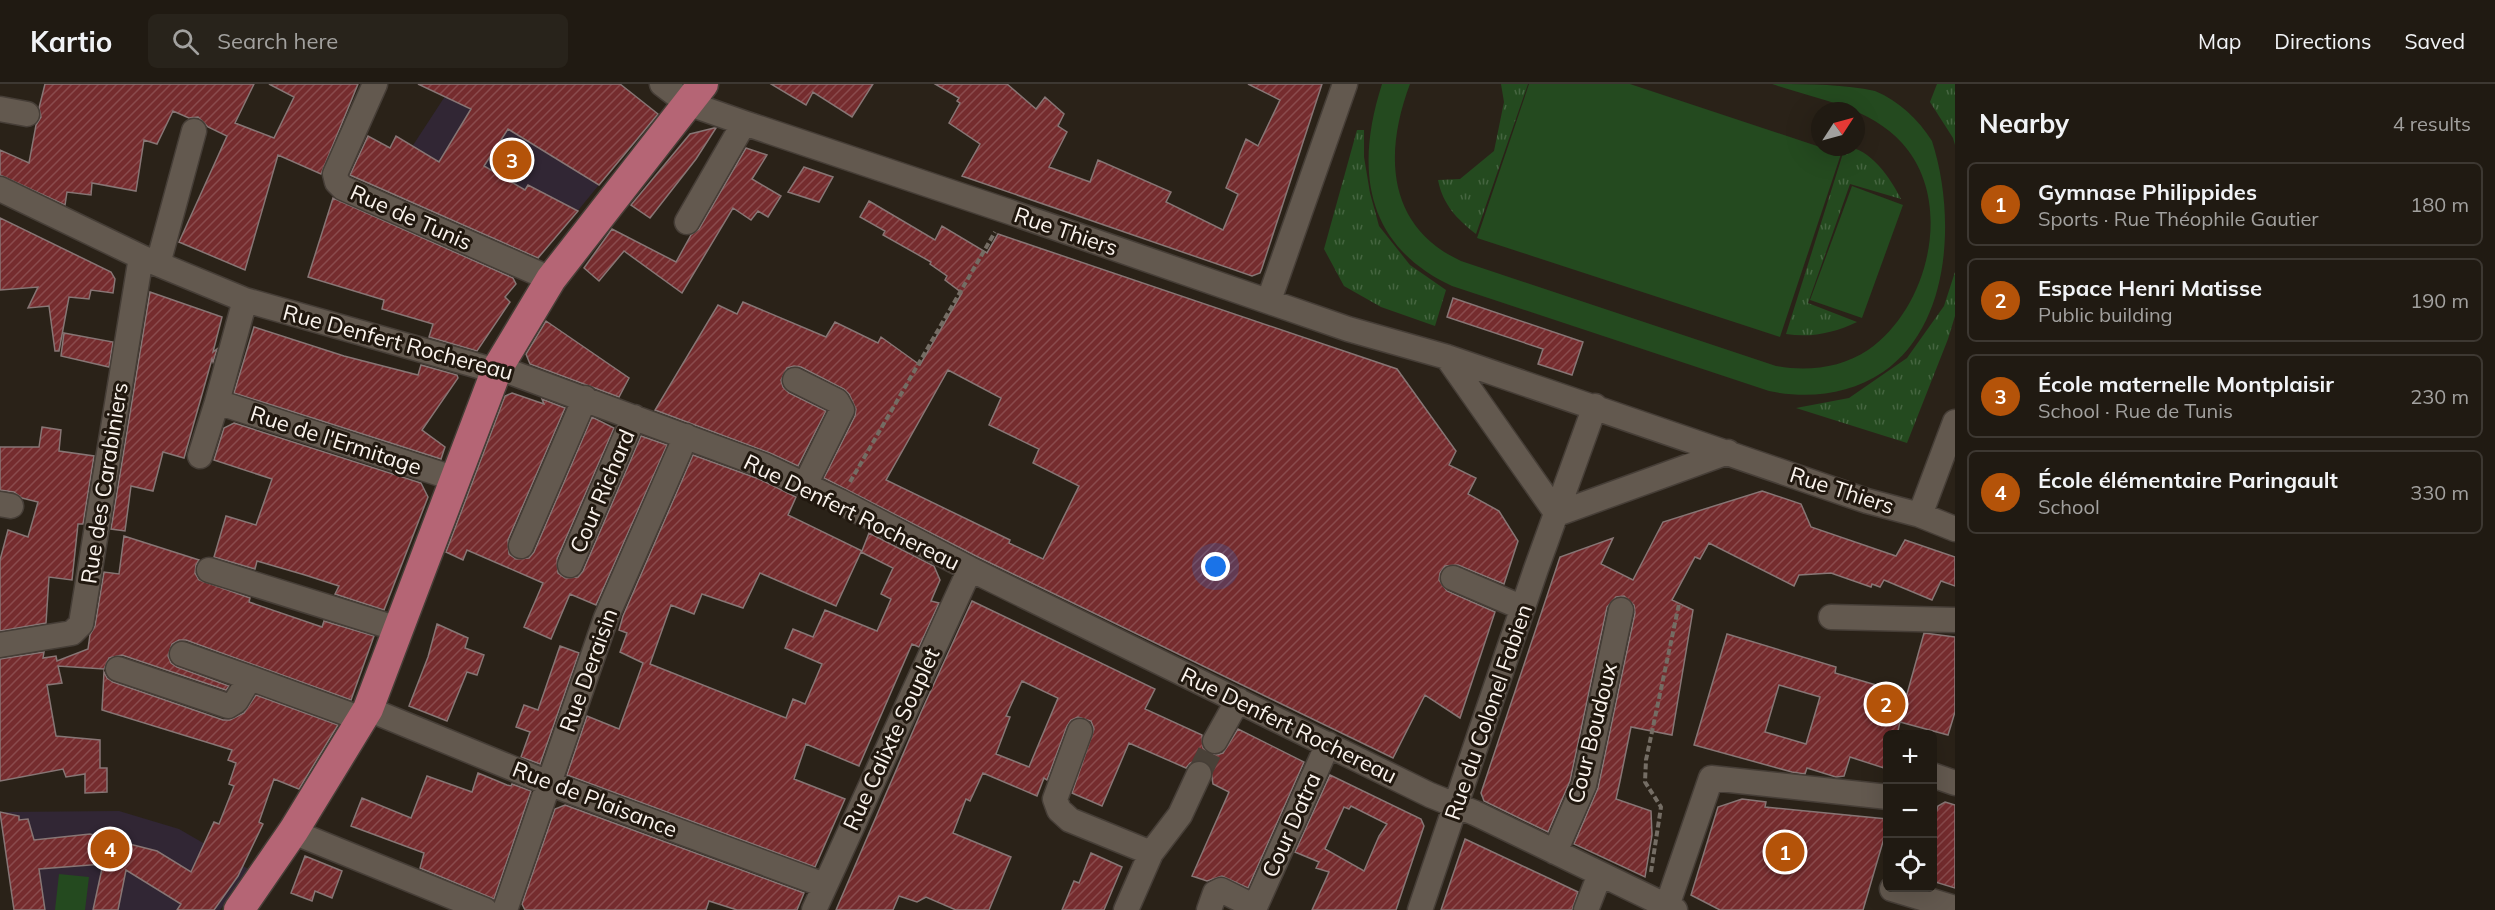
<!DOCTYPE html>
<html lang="en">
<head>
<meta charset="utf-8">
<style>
	:root { --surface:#201a12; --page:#28231b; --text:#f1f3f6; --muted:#a2a19f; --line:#3d3832; --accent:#b45309 }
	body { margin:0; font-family:Mulish,sans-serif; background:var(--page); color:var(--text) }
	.controls { position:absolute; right:18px; bottom:18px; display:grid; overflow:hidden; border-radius:9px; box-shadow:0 6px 24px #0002 }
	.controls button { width:54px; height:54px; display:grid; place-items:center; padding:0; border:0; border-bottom:2px solid var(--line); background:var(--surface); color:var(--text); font:30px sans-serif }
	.compass { position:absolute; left:1811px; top:18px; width:54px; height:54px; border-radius:50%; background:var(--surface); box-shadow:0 6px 24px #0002; rotate:54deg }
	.you { position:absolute; left:1216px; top:483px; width:21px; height:21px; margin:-15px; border:4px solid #fff; border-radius:50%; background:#1a73e8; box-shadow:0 0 0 9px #1a73e833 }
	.badge { display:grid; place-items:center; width:39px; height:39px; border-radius:50%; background:var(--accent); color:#fff; font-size:20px; font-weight:700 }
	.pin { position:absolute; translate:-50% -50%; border:3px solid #fff; box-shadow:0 2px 6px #0006 }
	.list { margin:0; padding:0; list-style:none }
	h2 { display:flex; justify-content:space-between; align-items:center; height:78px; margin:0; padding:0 24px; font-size:26px }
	h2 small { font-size:20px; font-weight:400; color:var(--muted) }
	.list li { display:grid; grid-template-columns:39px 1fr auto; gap:18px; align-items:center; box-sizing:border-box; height:84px; margin:0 12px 12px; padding:0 12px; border:2px solid var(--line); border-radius:9px }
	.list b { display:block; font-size:22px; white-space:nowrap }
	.list p { margin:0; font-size:20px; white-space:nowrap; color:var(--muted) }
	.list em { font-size:20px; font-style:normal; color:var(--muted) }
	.icon { flex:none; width:33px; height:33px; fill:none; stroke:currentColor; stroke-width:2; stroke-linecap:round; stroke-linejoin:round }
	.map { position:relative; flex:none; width:1955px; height:826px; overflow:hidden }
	header { display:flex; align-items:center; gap:36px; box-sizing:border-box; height:84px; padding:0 30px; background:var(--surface); border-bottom:2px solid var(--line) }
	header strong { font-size:28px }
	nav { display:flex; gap:33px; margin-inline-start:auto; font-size:21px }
	.search { width:420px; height:54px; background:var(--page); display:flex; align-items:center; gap:15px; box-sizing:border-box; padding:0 21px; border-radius:9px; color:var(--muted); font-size:22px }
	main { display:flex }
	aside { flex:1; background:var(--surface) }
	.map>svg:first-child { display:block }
</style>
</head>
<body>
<header>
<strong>Kartio</strong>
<div class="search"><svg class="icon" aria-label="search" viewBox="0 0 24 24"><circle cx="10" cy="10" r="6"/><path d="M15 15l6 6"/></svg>Search here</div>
<nav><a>Map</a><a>Directions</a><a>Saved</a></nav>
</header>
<main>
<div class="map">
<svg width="1955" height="826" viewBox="0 0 1955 826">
	<defs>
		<pattern id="grass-tufts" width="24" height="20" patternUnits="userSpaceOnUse" patternTransform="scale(1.5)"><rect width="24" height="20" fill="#244a1f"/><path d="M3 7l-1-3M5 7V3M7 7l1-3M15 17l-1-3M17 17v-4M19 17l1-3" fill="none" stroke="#456540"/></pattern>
		<pattern id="building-hatch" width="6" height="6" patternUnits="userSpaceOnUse" patternTransform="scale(1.5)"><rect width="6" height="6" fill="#752c2e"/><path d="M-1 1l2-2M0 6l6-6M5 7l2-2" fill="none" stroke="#8a4b4d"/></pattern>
	</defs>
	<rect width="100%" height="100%" fill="#2a2218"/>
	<path fill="#312634" d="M453 0H499L616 80 558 151 406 72Z
		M119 727 179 745 250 786 220 826H14L0 733 3 728Z"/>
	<path fill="url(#grass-tufts)" d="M1501 0H1528L1476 150C1457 135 1443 121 1438 96L1460 95 1494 67 1504 18Z
		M1937 0H1955V61L1953 54 1930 18Z
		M1357 46H1364V73L1370 109 1379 142 1410 181 1446 206 1435 242 1381 223 1344 202 1324 165Z
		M1845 63C1870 63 1891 95 1901 115L1850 100 1808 219 1857 238C1834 249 1811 254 1786 250Z
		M1955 188V232L1948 255 1907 359 1796 324 1849 314 1907 274 1944 222Z"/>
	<path fill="#244a1f" d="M1382 0H1410C1384 69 1386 142 1461 177L1776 282C1807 288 1841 284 1868 266 1929 224 1955 117 1902 59 1870 23 1816 15 1772 0 1805 0 1844 0 1875 7 1899 17 1918 35 1932 57 1955 128 1953 240 1883 288 1849 311 1808 315 1769 307L1452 202C1364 161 1355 84 1382 0Z
		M1529 0H1630L1841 70 1780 253 1477 154Z
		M1852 102 1903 121 1862 234 1810 216Z
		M59 790 89 793 85 826H55Z"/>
	<path fill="url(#building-hatch)" stroke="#877675" stroke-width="1.5" fill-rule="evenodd" d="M45 0H254L235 39 274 54 294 13 269 0H358L321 90 278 71 245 186 179 158 227 52 208 43 198 33 189 34 173 27 157 60 144 56 136 107 92 99 91 111 67 108 65 121 0 91V66L29 79 36 41 41 33 39 24Z
		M418 0H620L658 30 599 101 508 45 484 82 525 106 528 101 578 127 538 174 350 91 368 52 390 64 396 52 439 78 471 25Z
		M771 0H873L852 33 813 8 806 21Z
		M935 0H1007L1036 25 1045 13 1064 30 1058 42 1067 48 1049 83 1090 98 1098 76 1171 108 1166 118 1223 146 1238 110 1226 104 1246 55 1258 62 1280 16 1248 0H1322L1262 184 1260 189 1252 192 962 92 980 60 949 39 960 19 957 17 959 14Z
		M714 44H716L696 75 650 134 631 121 690 50Z
		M746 64 767 71 752 95 781 112 768 133 758 127 751 136 733 124 682 209 624 167 599 197 584 184 612 145 676 178 691 151 699 145Z
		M804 83 833 93 819 118 788 108Z
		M333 114 513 194 516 200 505 213 510 218 477 267 429 253 433 240 382 225 384 216 308 193Z
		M869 117 935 156 942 142 987 169 998 150 1397 285 1456 367 1449 381 1476 394 1468 410 1499 427 1518 457 1504 500 1458 481 1445 482 1440 489 1439 496 1447 507 1495 528 1460 634 1425 611 1393 674 976 472 824 394 855 332 856 325 849 310 844 305 801 283 794 282 787 284 781 296 783 303 789 309 826 327 798 382 770 369 655 326 718 221 737 230 743 218 826 253 835 238 878 259 881 253 920 281 962 209 945 196 947 192 930 180 931 178 883 151 885 147 860 133ZM948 286 1001 314 989 341 1039 365 1033 379 1079 402 1043 475 1009 459 1010 456 886 396Z
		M0 134 111 188 115 195 113 209 91 206 89 215 69 213 59 267H55L49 222 28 224 38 203 0 206Z
		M150 208 222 233 213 268 217 265 213 278 212 275 184 374 163 368 153 407 131 402 125 447 111 445Z
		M1453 214 1583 258 1572 291 1538 280 1543 265 1447 233Z
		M546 237 629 294 619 313 530 280 526 270Z
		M254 243 344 272 418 291 421 281 457 291 458 294 422 346 445 363 441 375 234 309Z
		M64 249 113 258 109 283 61 272Z
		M512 309 544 320 542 315 565 324 508 456 509 470 516 475 529 474 534 468 592 333 614 344 557 475 558 489 565 494 578 493 583 487 641 352 667 361 596 521 570 510 551 555 524 543 543 499 467 466 463 476 446 468 505 312Z
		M234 339 421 399 428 413 384 526 335 510 339 502 305 491 257 477 255 485 214 473 226 432 256 441 272 395 214 376 224 344Z
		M42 343 61 346 59 367 94 372 83 440H78L72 496 49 493 46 539 0 547V476L8 446 28 453 38 418 22 414 14 408 0 406V363H39Z
		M693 371 759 395 796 413 788 431 862 467 869 449 934 482 940 496 931 517 939 519 919 563 912 560 859 682 806 660 794 695 845 715 815 783 567 691 587 632 619 645 643 579 620 568 627 549 619 546 623 532ZM861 468 893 484 881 510 891 515 877 547 825 526 813 553 793 545 785 564 822 580 805 620 793 615 786 634 650 580 671 521 694 530 702 510 743 524 760 489 836 522Z
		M1762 407 1801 420 1811 443 1896 472 1905 456 1955 473V502L1941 497 1932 516 1884 496 1880 503 1872 500 1871 503 1831 489 1799 491 1794 502 1709 459 1700 475 1695 473 1672 516 1693 526 1672 651 1631 643 1620 697 1616 715 1651 727 1652 751 1645 793 1574 760 1598 704 1635 529 1634 521 1624 512 1616 513 1607 523 1570 697 1548 748 1484 717 1481 709 1560 473 1613 454 1601 480 1633 496 1663 438Z
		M124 452 199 476 196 481 195 489 199 496 250 514 249 518 322 543 324 537 374 552 351 616 186 556H179L172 560 168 572 171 579 177 583 229 602 226 606 122 571 109 574 104 585 58 582 62 599 47 601 56 652 100 656V684H107V708L85 709V690L66 693 63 685 0 697V575L44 568 43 574 56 572 57 577 88 565 90 551 95 542 104 488 119 490Z
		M972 517 1155 605 1145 625 1202 651 1203 664 1209 670 1216 671 1223 669 1238 645 1304 678 1248 804 1222 792 1207 797 1192 792 1229 708 1213 700 1210 681 1204 677 1197 676 1190 679 1186 684 1129 659 1102 722 1072 709 1094 645 1091 637 1078 633 1071 636 1067 642 1047 696 1044 694 1037 712 983 689 970 717 966 715 953 749 1011 773 989 826H956L926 813 917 818 899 812 893 826H836L922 626ZM1022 597 1058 614 1029 683 996 670 1010 633 1006 632Z
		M437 540 468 554 465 564 484 571 477 591 467 588 447 637 409 622 428 573Z
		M1924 549 1955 553V628L1948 651 1900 638 1897 651H1887V685L1850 673 1844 692 1836 693 1807 684 1805 690 1792 688 1694 661 1727 550 1836 583 1835 589 1907 610ZM1779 601 1820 613 1806 660 1765 648Z
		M560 562 579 569 540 680 521 673 530 648 516 643 524 621 538 626Z
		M104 588 107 594 113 598 223 636H230L244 629 256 611 338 641 299 705 274 695 259 738 263 740 238 792 214 826H177L181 820 126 786 118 826H93L103 780 39 785 45 826H14L0 728 19 732V736L28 735 34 756 90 750 157 767 191 788 214 738 219 740 234 702 229 700 236 679 228 676 232 666 102 626Z
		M478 689 507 701 511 702 512 700 531 707 494 815 420 784 424 769 351 742 362 714 411 734 427 692 472 708Z
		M1330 691 1421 735 1424 742 1396 826H1312L1329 788 1316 784 1319 778 1295 768ZM1351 722 1387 740 1379 752 1364 787 1325 765 1344 723 1349 725Z
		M1742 715 1766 718 1765 723 1887 735V744L1863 826H1720L1691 811 1718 723Z
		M1945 718 1955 721V804L1932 797V742L1938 722Z
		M565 721 804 809 797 826H737L709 817 706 826H525L522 820 555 725Z
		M1465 755 1578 808 1572 826H1441Z
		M1091 769 1122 783 1104 826H1062L1074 797 1079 799Z
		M305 772 342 787 332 814 315 807 312 817 291 809Z"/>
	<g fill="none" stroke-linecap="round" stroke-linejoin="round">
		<path stroke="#494138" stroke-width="24" stroke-dasharray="24 12" stroke-linecap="butt" d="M1199 690 1215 657"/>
		<defs>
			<path id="minor" d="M375 0 335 90 337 98 343 104 551 195
				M662 0 687 19 744 39 1007 127 1348 245 1447 273 1867 417 1920 431 1955 445
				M0 25 27 30
				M0 105 141 173 245 216 482 283 510 288 765 382 839 417 970 485 1430 711 1475 729 1675 826
				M687 138 744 39
				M158 180 194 47
				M245 216 217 318 456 395
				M1269 216 1345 0
				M1447 273 1557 430 1728 368
				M795 296 837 317 842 326 805 401
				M200 372 217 318
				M0 420 11 422
				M1920 431 1955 338
				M521 462 585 314
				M570 481 634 333
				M209 486 398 545
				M1453 494 1523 524
				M1831 533 1955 536
				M0 561 72 549 81 540 141 173
				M182 570 250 594
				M118 585 228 622 236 617 250 594 362 635
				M368 625 548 699 824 801
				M1080 647 1055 715 1059 726 1070 736 1151 769
				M1215 657 1238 616
				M1932 691 1955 699
				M294 746 303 752 485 826
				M1555 768 1584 701 1621 526
				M1892 805 1955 824
				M1667 822 1711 694 1888 713
				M505 826 606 534 686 352
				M814 826 970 485
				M1126 826 1151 769 1180 731 1199 690
				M1209 826 1215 809 1221 806 1255 823
				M1249 826 1255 823 1328 660
				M1420 826 1536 485 1595 322
				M1586 826 1600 790"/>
			<path id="major" d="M239 826 294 746 368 625 497 285 551 195 703 0"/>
		</defs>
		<use href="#minor" stroke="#463e37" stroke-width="27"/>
		<use href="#major" stroke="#463e37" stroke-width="33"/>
		<path stroke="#746d64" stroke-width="4" stroke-dasharray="6 3" stroke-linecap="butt" d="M850 398 995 148
			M1651 788 1661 723 1645 698 1646 676 1679 520"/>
		<use href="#minor" stroke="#63594f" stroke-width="24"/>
		<use href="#major" stroke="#b56575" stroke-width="30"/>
	</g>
	<g text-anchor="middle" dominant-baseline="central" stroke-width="6" stroke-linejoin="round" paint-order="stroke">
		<g font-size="22" fill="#faf3ed" stroke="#21180f">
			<text transform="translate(411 133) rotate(24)">Rue de Tunis</text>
			<text transform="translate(1066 147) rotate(19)">Rue Thiers</text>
			<text transform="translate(398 258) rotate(15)">Rue Denfert Rochereau</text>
			<text transform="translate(336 356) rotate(18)">Rue de l'Ermitage</text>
			<text transform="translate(104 399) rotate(-81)">Rue des Carabiniers</text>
			<text transform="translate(1842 406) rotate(18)">Rue Thiers</text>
			<text transform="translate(602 407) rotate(-67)">Cour Richard</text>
			<text transform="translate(852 428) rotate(26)">Rue Denfert Rochereau</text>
			<text transform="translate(588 586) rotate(-70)">Rue Deraisin</text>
			<text transform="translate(1488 628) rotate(-71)">Rue du Colonel Fabien</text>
			<text transform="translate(1289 641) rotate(26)">Rue Denfert Rochereau</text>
			<text transform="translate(1592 649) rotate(-76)">Cour Boudoux</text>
			<text transform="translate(891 655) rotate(-65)">Rue Calixte Souplet</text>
			<text transform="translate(595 715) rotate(21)">Rue de Plaisance</text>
			<text transform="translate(1291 741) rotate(-66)">Cour Datra</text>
		</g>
	</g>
</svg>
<div class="controls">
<button>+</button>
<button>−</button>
<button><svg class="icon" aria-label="locate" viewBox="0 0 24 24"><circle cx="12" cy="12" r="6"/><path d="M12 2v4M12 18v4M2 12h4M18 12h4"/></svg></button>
</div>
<svg class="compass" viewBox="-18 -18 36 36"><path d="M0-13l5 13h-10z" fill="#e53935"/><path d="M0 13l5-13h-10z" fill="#a2a19f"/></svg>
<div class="you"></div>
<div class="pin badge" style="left:1785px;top:768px">1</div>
<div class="pin badge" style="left:1886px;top:620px">2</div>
<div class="pin badge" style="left:512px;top:76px">3</div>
<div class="pin badge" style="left:110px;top:765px">4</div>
</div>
<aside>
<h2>Nearby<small>4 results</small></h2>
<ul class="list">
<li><span class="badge">1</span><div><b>Gymnase Philippides</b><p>Sports · Rue Théophile Gautier</p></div><em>180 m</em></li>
<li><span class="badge">2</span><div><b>Espace Henri Matisse</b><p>Public building</p></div><em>190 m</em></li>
<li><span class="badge">3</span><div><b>École maternelle Montplaisir</b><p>School · Rue de Tunis</p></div><em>230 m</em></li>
<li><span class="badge">4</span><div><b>École élémentaire Paringault</b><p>School</p></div><em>330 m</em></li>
</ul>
</aside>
</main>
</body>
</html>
